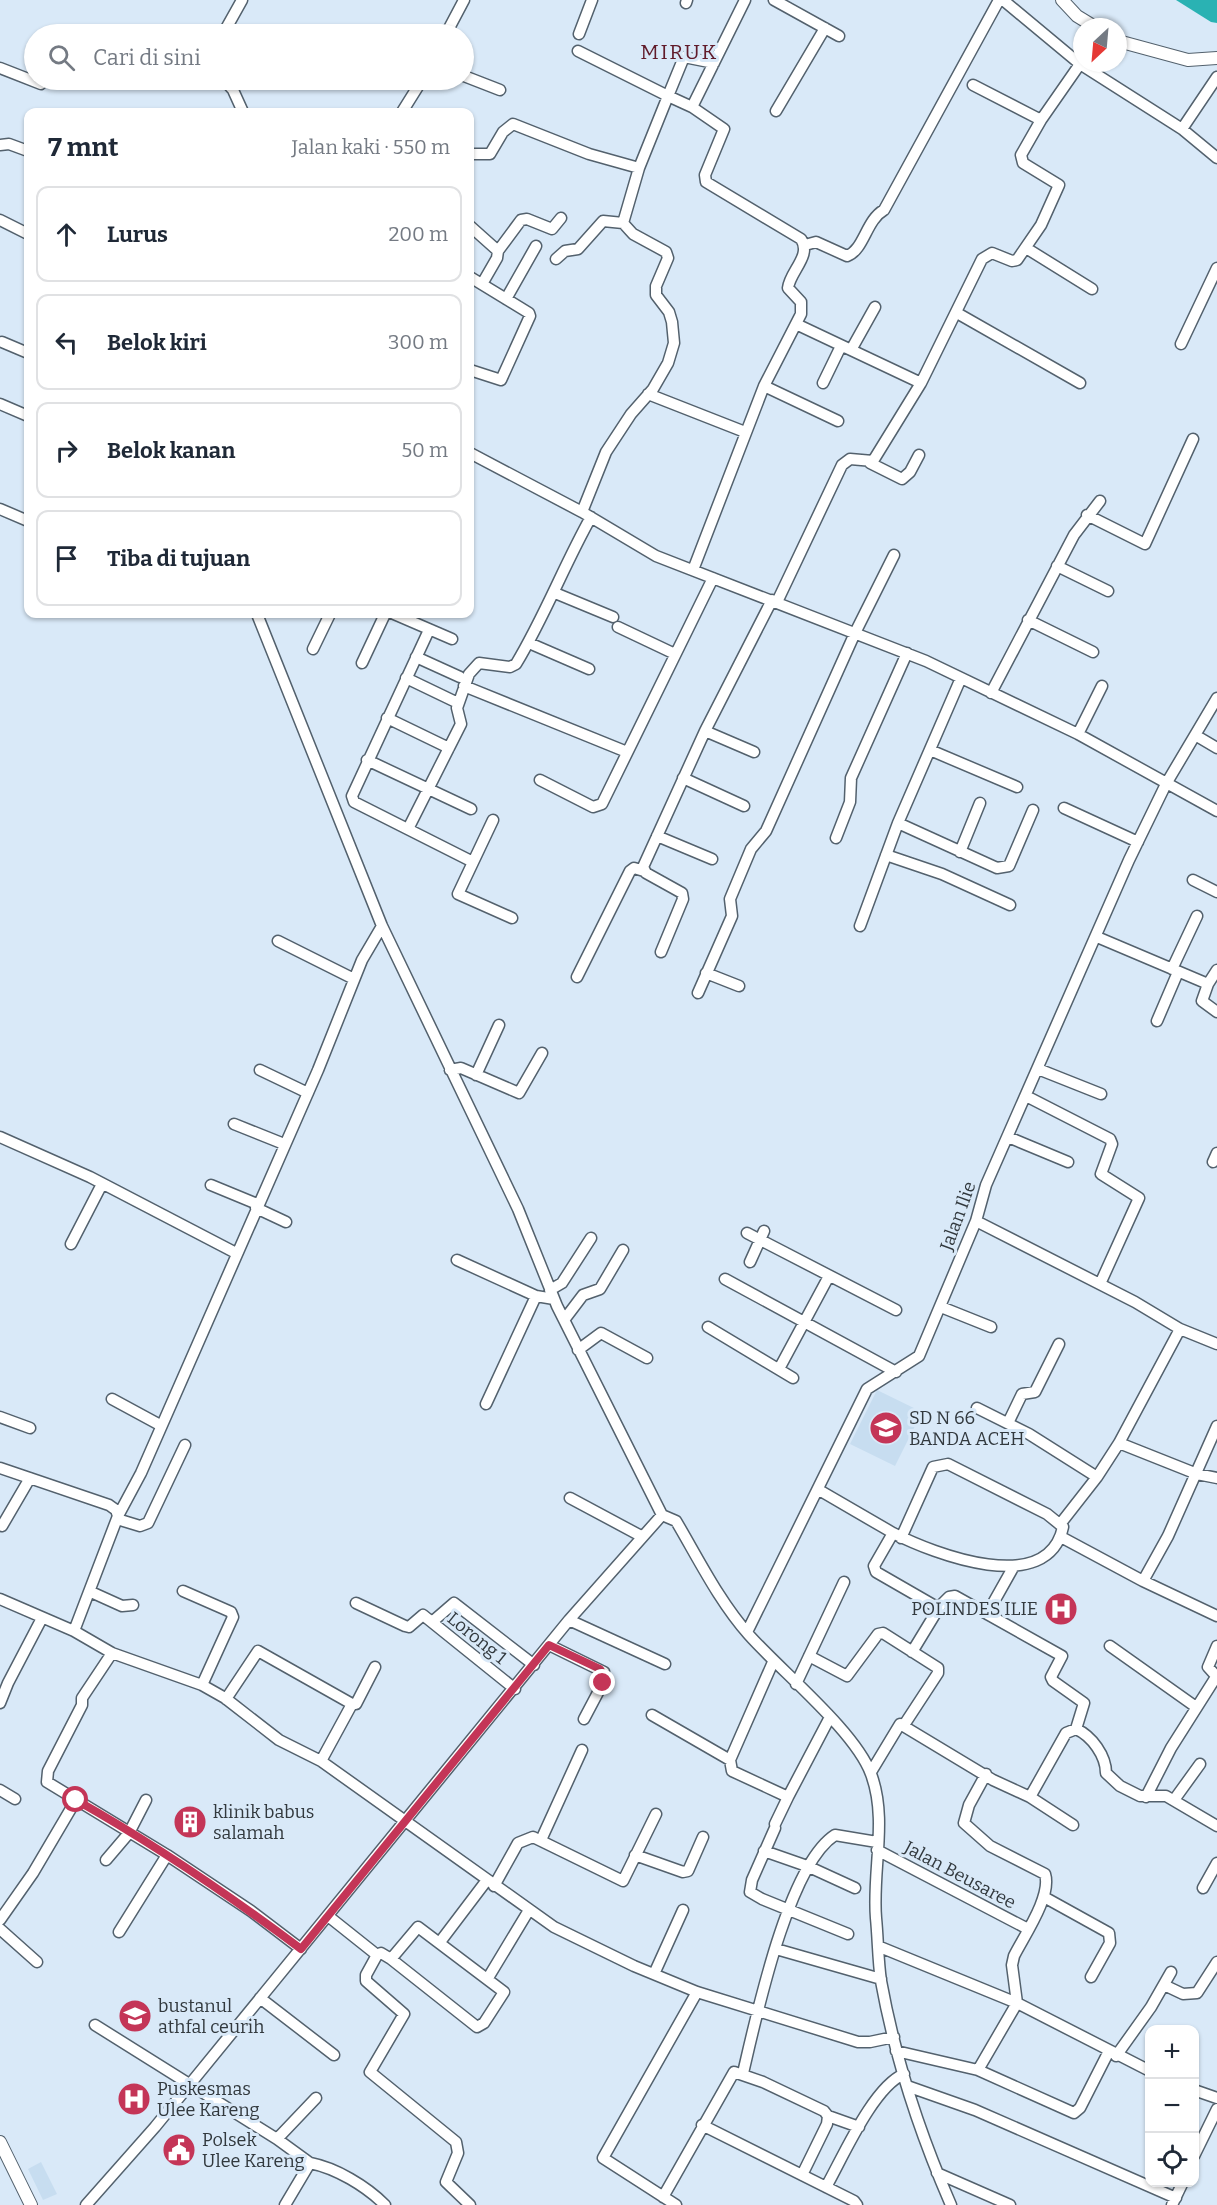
<!DOCTYPE html>
<html lang="id">
<head>
<meta charset="utf-8">
<style>
	:root { --surface:#fff; --page:#f2f2f3; --text:#1f2937; --muted:#747a83; --line:#e0e1e3 }
	body { margin:0; font-family:Bitter,serif; background:var(--page); color:var(--text) }
	.controls { position:absolute; right:18px; bottom:18px; display:grid; overflow:hidden; border-radius:12px; box-shadow:0 2px 4px #0004 }
	.controls button { width:54px; height:54px; display:grid; place-items:center; padding:0; border:0; border-bottom:2px solid var(--line); background:var(--surface); color:var(--text); font:30px sans-serif }
	.compass { position:absolute; left:1073px; top:18px; width:54px; height:54px; border-radius:50%; background:var(--surface); box-shadow:0 2px 4px #0004; rotate:206deg }
	.stop { position:absolute; width:18px; height:18px; margin:-14px; border:4px solid #c43557; border-radius:50%; background:#fff }
	.stop.end { background:#c43557; border-color:#fff; box-shadow:0 2px 6px #0008 }
	.list { margin:0; padding:0; list-style:none }
	h2 { display:flex; justify-content:space-between; align-items:center; height:78px; margin:0; padding:0 24px; font-size:26px }
	h2 small { font-size:20px; font-weight:400; color:var(--muted) }
	.list li { display:grid; grid-template-columns:39px 1fr auto; gap:18px; align-items:center; box-sizing:border-box; height:96px; margin:0 12px 12px; padding:0 12px; border:2px solid var(--line); border-radius:12px }
	.list b { display:block; font-size:22px; white-space:nowrap }
	.list em { font-size:20px; font-style:normal; color:var(--muted) }
	.icon { flex:none; width:33px; height:33px; fill:none; stroke:currentColor; stroke-width:2; stroke-linecap:round; stroke-linejoin:round }
	.map { position:relative; flex:none; width:1217px; height:2205px; overflow:hidden }
	.search { position:absolute; background:var(--surface); box-shadow:0 2px 4px #0004; left:24px; top:24px; width:450px; height:66px; display:flex; align-items:center; gap:15px; box-sizing:border-box; padding:0 21px; border-radius:33px; color:var(--muted); font-size:22px }
	.panel { position:absolute; background:var(--surface); box-shadow:0 2px 4px #0004; left:24px; top:108px; width:450px; height:510px; border-radius:12px }
	.map>svg:first-child { display:block }
</style>
</head>
<body>
<div class="map">
<svg width="1217" height="2205" viewBox="0 0 1217 2205">
	<rect width="100%" height="100%" fill="#d9e9f8"/>
	<path fill="#c7ddf0" d="M877 1390 922 1412 895 1466 850 1444Z
		M41 2162 57 2194 43 2200 28 2169Z"/>
	<path fill="#2ab2b3" d="M1176 0H1217V23L1211 22Z"/>
	<g fill="none" stroke-linecap="round" stroke-linejoin="round">
		<defs>
			<path id="minor" d="M774 0 839 36
				M1003 0 1080 64 1182 129 1217 158
				M686 3 687 0
				M223 34 242 0
				M446 34 464 0
				M579 34 592 0
				M578 51 668 96 684 57 714 63
				M0 68 41 84
				M464 76 500 90
				M224 80 233 90 243 112
				M973 85 1041 120
				M692 107 724 129 705 175 706 182 801 239C812 256 790 271 788 288L801 302V314L764 386 693 570
				M776 111 825 28
				M402 112 422 80
				M1182 129 1217 77
				M0 145 9 144 28 151
				M470 154H490L503 132 513 124 589 154 639 168
				M0 220 28 234
				M470 226 498 251 497 258 482 284
				M805 245 816 242 847 256C864 250 866 220 884 210L999 0
				M1026 248 1092 289
				M498 251 521 220 527 219 552 229 561 218
				M556 259 565 251 578 249 603 221 623 223
				M470 277 529 313 530 316 501 380 470 370
				M506 299 536 246
				M957 313 1080 383
				M796 324 921 383
				M2 342 28 353
				M1181 344 1217 268
				M851 350 875 307
				M823 383 841 346
				M764 386 838 421
				M648 394 745 432
				M0 404 28 416
				M470 453 582 512 656 556 926 661 1078 734 1217 811
				M870 463 902 479 910 472 919 455
				M0 509 28 521
				M582 512 606 452 631 414 653 389 668 363 674 343 672 322 669 312 656 295V286L668 258 666 252 633 234 623 223 639 168 668 96 692 107 745 0
				M1087 515 1145 544 1193 439
				M1057 566 1108 591
				M555 593 613 617
				M777 602 842 465 850 459 873 461 921 383 982 259 992 253 1012 261 1017 260 1041 225 1059 185 1023 163 1021 155 1041 120 1080 64
				M257 614 382 926 518 1209 557 1306 662 1515
				M394 614 452 639
				M1028 620 1093 652
				M618 627 675 654
				M429 630 352 796 354 802 473 862
				M529 643 589 669
				M313 649 330 614
				M416 657 460 677
				M362 663 385 614
				M406 678 458 703
				M464 686 627 752
				M991 693 1074 535 1100 501
				M387 718 449 748
				M705 731 754 752
				M1078 734 1102 686
				M1195 735 1217 748
				M930 750 1017 787
				M367 760 471 809
				M683 778 744 806
				M540 780 593 807 602 804 713 578
				M1064 808 1138 842
				M493 820 458 894 512 918
				M898 823 997 868 1009 866 1033 810
				M408 829 461 724 457 708 469 674 479 663 510 667 516 664C545 616 564 565 591 517
				M657 836 712 859
				M836 838 850 802 851 778 907 653
				M960 852 980 803
				M886 855 942 874 1010 905
				M1193 880 1217 892
				M860 926 898 823 961 678
				M1097 937 1208 984 1217 970
				M278 941 354 979
				M661 952 683 899 682 893 646 873 643 867 705 731 772 600
				M1172 969 1197 916
				M706 973 739 986
				M577 977 630 871 634 868 644 871
				M1208 984 1202 1001 1217 1012
				M698 993 732 916 730 899 751 849 766 831 855 633 894 555
				M1157 1021 1178 972
				M1038 1069 1101 1094
				M260 1070 308 1093
				M450 1070 461 1068 519 1093 542 1053
				M476 1075 499 1025
				M1026 1096 1110 1139 1112 1144 1101 1174 1139 1198 1100 1284
				M234 1124 284 1144
				M0 1137 90 1177 236 1253
				M1008 1137 1068 1162
				M1213 1162 1217 1153
				M211 1185 257 1204
				M256 1208 286 1222
				M976 1221 1135 1302 1180 1329 1217 1344
				M747 1233 896 1310
				M71 1244 102 1184
				M457 1260 536 1296 554 1299
				M750 1262 764 1231
				M725 1279 896 1372
				M550 1290 562 1283 591 1238
				M941 1307 991 1327
				M564 1320 583 1295 600 1289 623 1250
				M708 1327 793 1378
				M578 1350 601 1333 647 1358
				M779 1369 829 1276
				M112 1399 160 1425
				M486 1404 536 1296
				M977 1408 1029 1434 1097 1477
				M0 1417 30 1428
				M1008 1423 1022 1394 1035 1392 1059 1344
				M1119 1443 1197 1474 1217 1478
				M0 1468 109 1505 116 1510 118 1516 74 1631
				M819 1490 893 1533C934 1554 1048 1598 1063 1527L1047 1514 948 1464 933 1467 901 1538
				M570 1498 641 1536
				M118 1516 141 1473 318 1070 362 960 382 926
				M117 1519 140 1526 148 1523 185 1445
				M1061 1523 1097 1477 1119 1443 1180 1329
				M2 1526 30 1478
				M893 1533 874 1566 876 1572 935 1606H940L949 1597 955 1596 1062 1656 1051 1677 1053 1681 1084 1703 1076 1729
				M1061 1537 1143 1581 1217 1616
				M1143 1581 1168 1536 1217 1426
				M183 1591 231 1612 233 1617 202 1685
				M91 1592 122 1606 133 1605
				M0 1599 74 1631 112 1653 202 1685 225 1698 279 1740 321 1761 554 1927 634 1966 697 1992 858 2042H870L894 2037
				M356 1603 405 1626 409 1627 423 1615 515 1689
				M987 1614 1014 1566
				M569 1620 665 1664
				M432 1622 454 1603 534 1665
				M747 1632 867 1389 919 1356 976 1221 986 1185 1129 860 1166 784 1217 698
				M549 1645 604 1672 603 1683 584 1719
				M1110 1646 1196 1707
				M1217 1646 1208 1667 1217 1677
				M912 1652 940 1606
				M112 1653 82 1698V1705L48 1771 47 1782 167 1855 251 1911 301 1949
				M809 1656 847 1676 878 1634 883 1633 938 1668V1673L904 1725
				M773 1662 730 1760 732 1771 788 1797 830 1717
				M796 1684 844 1582
				M226 1699 258 1651 352 1704H356L375 1667
				M0 1703 8 1683 42 1618
				M652 1715 730 1760
				M321 1761 352 1704
				M871 1772 900 1724 993 1780 1030 1797 1066 1733 1076 1729C1092 1736 1106 1756 1106 1773L1120 1786 1140 1796H1166L1217 1826
				M0 1790 15 1799
				M1030 1797 1073 1825
				M1146 1797 1171 1748 1216 1677
				M1174 1800 1200 1764
				M775 1824 788 1797
				M775 1828 752 1880 750 1892 762 1899 848 1934
				M541 1840 582 1750
				M877 1850 1028 1929
				M764 1851 807 1866 855 1888
				M635 1855 683 1872 688 1871 703 1837
				M106 1860 129 1833 146 1800
				M494 1886 518 1843 533 1837 623 1881 656 1814
				M1203 1888 1217 1863
				M1044 1897 1109 1933 1110 1943 1091 1977
				M328 1916 377 1955 381 1953 391 1959 477 2027 484 2023 504 1992 418 1927 391 1959
				M0 1920 33 1873 76 1800
				M0 1929 37 1962
				M119 1932 167 1855
				M440 1942 487 1880
				M880 1947 1017 2003 1150 2071
				M776 1949 881 1979
				M377 1955 366 1975V1981L404 2014 370 2072 456 2142 458 2153 446 2182 470 2205
				M654 1974 683 1910
				M488 1978 529 1910
				M1164 1985 1183 1994 1197 1993 1217 1962
				M260 1998 334 2055
				M95 2025 277 2139 310 2163 285 2205
				M896 2051 978 2070 1017 2003 1012 1965 1014 1956C1024 1936 1052 1896 1045 1874L990 1846 964 1823 969 1805 986 1774
				M1116 2056 1151 2007 1171 1972
				M978 2070 1074 2113 1080 2108 1109 2051
				M743 2073C756 2018 788 1865 835 1835L877 1842
				M907 2086 975 2110 1176 2198
				M1194 2090 1217 2098
				M702 2125 854 2201 857 2205
				M277 2139 316 2098
				M1194 2156 1217 2109
				M310 2163C336 2168 366 2186 385 2205
				M937 2173 1010 2205
				M802 2175 827 2124 828 2116
				M826 2187C843 2157 873 2087 904 2074
				M663 2197 734 2072 763 2082 824 2111 828 2116 859 2127
				M86 2205 155 2127 569 1620 662 1515 676 1521C699 1560 719 1601 749 1635 782 1672 855 1731 871 1774 888 1819 872 1871 876 1918 878 1938 878 1961 881 1981 895 2058 920 2134 951 2205
				M676 2205 603 2158 697 1992
				M1172 2205 1183 2182"/>
			<path id="tertiary" d="M1062 0 1077 16 1095 27
				M1118 41 1188 60 1217 58
				M0 2142 31 2205"/>
		</defs>
		<use href="#minor" stroke="#53616d" stroke-width="13"/>
		<use href="#tertiary" stroke="#53616d" stroke-width="14"/>
		<use href="#minor" stroke="#fff" stroke-width="10"/>
		<use href="#tertiary" stroke="#fff" stroke-width="12"/>
	</g>
	<g fill="none" stroke-linecap="round" stroke-linejoin="round">
		<path stroke="#c43557" stroke-width="8" d="M76 1800C154 1844 229 1895 301 1949L549 1645 600 1669 605 1677 603 1683"/>
	</g>
	<defs>
		<symbol id="school-disc" viewBox="-11 -11 22 22"><circle r="9.5" fill="#c43557" stroke="#d9e9f8"/><path d="M0-5L7-2L0 1L-7-2ZM-4 1L0 2.5L4 1V4Q0 6-4 4Z" fill="#fff"/></symbol>
		<symbol id="hospital-disc" viewBox="-11 -11 22 22"><circle r="9.5" fill="#c43557" stroke="#d9e9f8"/><path d="M-5-5h3v3.5h4V-5h3V5h-3V1.5h-4V5h-3Z" fill="#fff"/></symbol>
		<symbol id="building-disc" viewBox="-11 -11 22 22"><circle r="9.5" fill="#c43557" stroke="#d9e9f8"/><path d="M-4-6H4V6H1V3H-1V6H-4ZM-2.5-4.3h1.7v1.8h-1.7ZM.8-4.3h1.7v1.8H.8ZM-2.5-1h1.7V.8h-1.7ZM.8-1h1.7V.8H.8Z" fill="#fff"/></symbol>
		<symbol id="civic-disc" viewBox="-11 -11 22 22"><circle r="9.5" fill="#c43557" stroke="#d9e9f8"/><path d="M-.6-6.5H3V-4.5H.6V-3L4-1V1h2V6H-6V1h2V-1L-.6-3ZM-1.2 2.5V6h2.4V2.5Z" fill="#fff"/></symbol>
	</defs>
	<g fill-rule="evenodd">
		<use href="#school-disc" x="867" y="1409" width="38" height="38"/>
		<use href="#hospital-disc" x="1042" y="1590" width="38" height="38"/>
		<use href="#building-disc" x="171" y="1803" width="38" height="38"/>
		<use href="#school-disc" x="116" y="1997" width="38" height="38"/>
		<use href="#hospital-disc" x="115" y="2080" width="38" height="38"/>
		<use href="#civic-disc" x="160" y="2131" width="38" height="38"/>
	</g>
	<g text-anchor="middle" dominant-baseline="central" stroke-width="6" stroke-linejoin="round" paint-order="stroke">
		<g font-size="18" fill="#32393e" stroke="#d9e9f8">
			<text transform="translate(958 1216) rotate(-70)">Jalan Ilie</text>
			<text transform="translate(477 1638) rotate(39)">Lorong 1</text>
			<text transform="translate(960 1875) rotate(28)">Jalan Beusaree</text>
		</g>
		<g font-size="18" fill="#32393e" stroke="#d9e9f8" text-anchor="start">
			<text x="909" y="1418">SD N 66<tspan x="909" dy="21">BANDA ACEH</tspan></text>
			<text x="1038" y="1609" text-anchor="end">POLINDES ILIE</text>
			<text x="213" y="1812">klinik babus<tspan x="213" dy="21">salamah</tspan></text>
			<text x="158" y="2006">bustanul<tspan x="158" dy="21">athfal ceurih</tspan></text>
			<text x="157" y="2089">Puskesmas<tspan x="157" dy="21">Ulee Kareng</tspan></text>
			<text x="202" y="2140">Polsek<tspan x="202" dy="21">Ulee Kareng</tspan></text>
		</g>
		<g font-size="21" letter-spacing="1.5" fill="#601b2a" stroke="#d9e9f8">
			<text x="679" y="52">MIRUK</text>
		</g>
	</g>
</svg>
<div class="controls">
<button>+</button>
<button>−</button>
<button><svg class="icon" aria-label="locate" viewBox="0 0 24 24"><circle cx="12" cy="12" r="6"/><path d="M12 2v4M12 18v4M2 12h4M18 12h4"/></svg></button>
</div>
<svg class="compass" viewBox="-18 -18 36 36"><path d="M0-13l5 13h-10z" fill="#e53935"/><path d="M0 13l5-13h-10z" fill="#747a83"/></svg>
<div class="stop" style="left:76px;top:1800px"></div>
<div class="stop end" style="left:603px;top:1683px"></div>
<div class="search"><svg class="icon" aria-label="search" viewBox="0 0 24 24"><circle cx="10" cy="10" r="6"/><path d="M15 15l6 6"/></svg>Cari di sini</div>
<section class="panel">
<h2>7 mnt<small>Jalan kaki · 550 m</small></h2>
<ul class="list">
<li><svg class="icon" aria-label="ahead" viewBox="0 0 24 24"><path d="M12 20V5M6 11l6-6 6 6"/></svg><div><b>Lurus</b></div><em>200 m</em></li>
<li><svg class="icon" aria-label="left" viewBox="0 0 24 24"><path d="M17 20v-9H6M10 6l-5 5 5 5"/></svg><div><b>Belok kiri</b></div><em>300 m</em></li>
<li><svg class="icon" aria-label="right" viewBox="0 0 24 24"><path d="M7 20v-9h11M14 6l5 5-5 5"/></svg><div><b>Belok kanan</b></div><em>50 m</em></li>
<li><svg class="icon" aria-label="arrive" viewBox="0 0 24 24"><path d="M6 21V4h12l-3 4 3 4H6"/></svg><div><b>Tiba di tujuan</b></div></li>
</ul>
</section>
</div>
</body>
</html>
